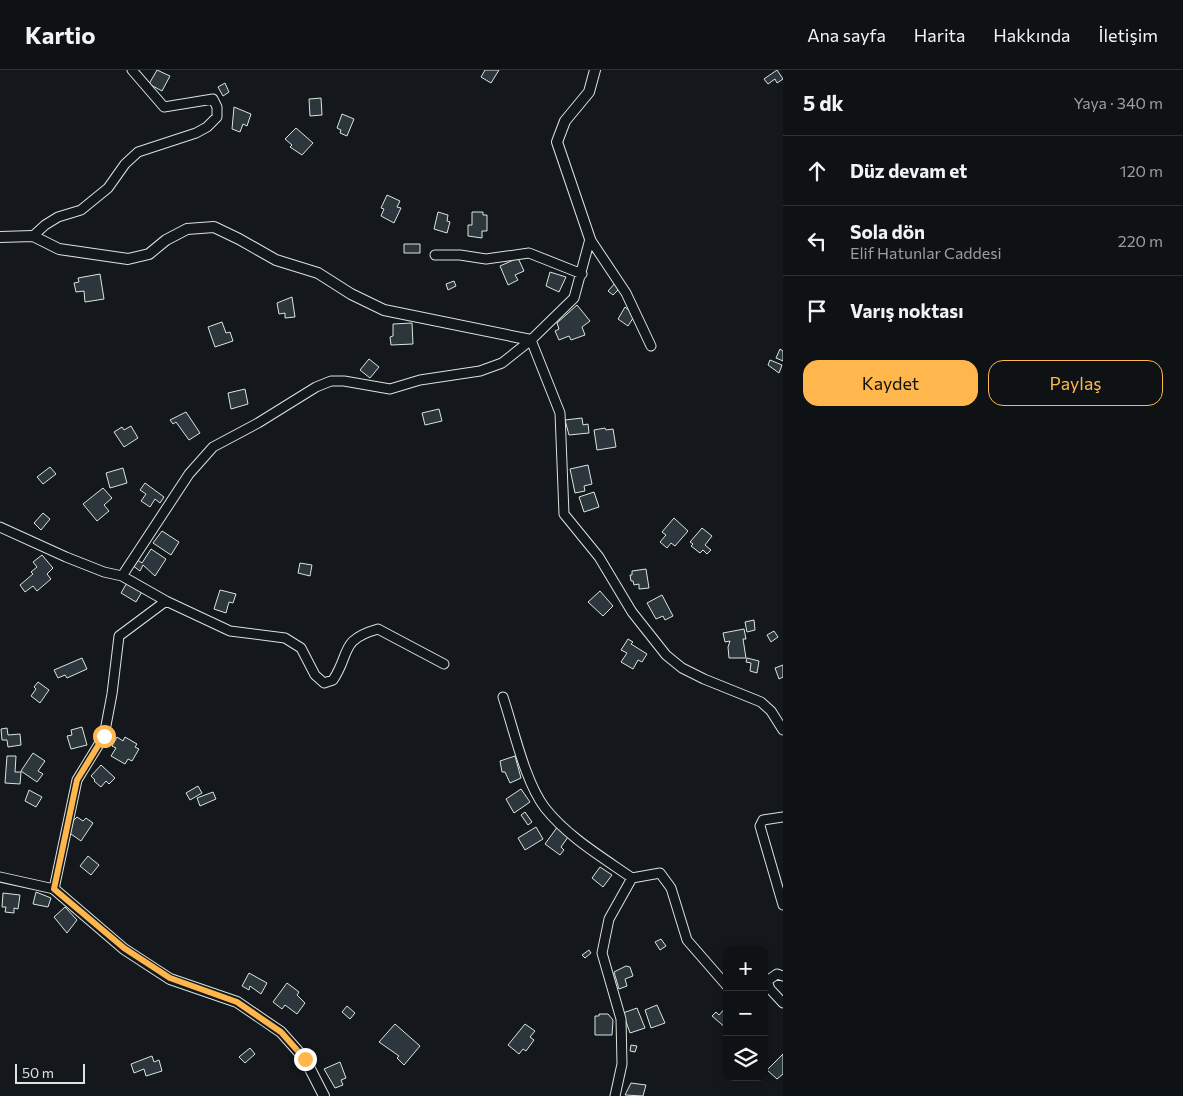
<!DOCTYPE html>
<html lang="tr">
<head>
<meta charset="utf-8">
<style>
	:root { --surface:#0f1215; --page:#1d2022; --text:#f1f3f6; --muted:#9b9ea0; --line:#2f3234; --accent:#ffb74d }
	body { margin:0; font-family:Commissioner,sans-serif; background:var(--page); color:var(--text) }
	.controls { position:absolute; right:15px; bottom:15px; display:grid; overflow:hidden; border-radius:10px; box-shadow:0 2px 12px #0003 }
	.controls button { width:45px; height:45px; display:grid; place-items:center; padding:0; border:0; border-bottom:1px solid var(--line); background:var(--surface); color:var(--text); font:25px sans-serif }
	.scale { position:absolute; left:15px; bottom:12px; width:70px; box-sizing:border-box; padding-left:5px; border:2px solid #d8e6dc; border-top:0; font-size:14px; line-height:18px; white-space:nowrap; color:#d8e6dc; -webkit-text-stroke:4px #14181c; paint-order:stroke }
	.stop { position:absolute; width:15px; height:15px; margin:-11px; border:4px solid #ffb74d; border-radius:50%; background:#fff }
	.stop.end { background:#ffb74d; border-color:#fff; box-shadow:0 1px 5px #0008 }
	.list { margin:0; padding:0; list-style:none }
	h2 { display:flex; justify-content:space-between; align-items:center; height:65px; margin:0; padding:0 20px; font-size:21px }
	h2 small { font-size:16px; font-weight:400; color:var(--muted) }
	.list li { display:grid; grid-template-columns:32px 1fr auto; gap:15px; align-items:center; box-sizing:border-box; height:70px; padding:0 20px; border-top:1px solid var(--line) }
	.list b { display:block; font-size:19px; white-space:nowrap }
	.list p { margin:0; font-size:16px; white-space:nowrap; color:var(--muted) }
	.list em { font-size:16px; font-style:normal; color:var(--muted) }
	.actions { display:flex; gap:10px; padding:15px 20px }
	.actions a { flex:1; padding:11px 0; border:1px solid var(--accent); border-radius:15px; text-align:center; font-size:18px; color:var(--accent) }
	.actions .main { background:var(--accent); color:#111 }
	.icon { flex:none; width:28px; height:28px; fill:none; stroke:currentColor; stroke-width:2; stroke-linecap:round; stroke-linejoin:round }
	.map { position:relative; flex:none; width:783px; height:1026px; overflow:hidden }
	header { display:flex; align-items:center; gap:30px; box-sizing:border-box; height:70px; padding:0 25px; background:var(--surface); border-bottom:1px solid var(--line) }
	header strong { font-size:24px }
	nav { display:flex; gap:28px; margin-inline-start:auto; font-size:18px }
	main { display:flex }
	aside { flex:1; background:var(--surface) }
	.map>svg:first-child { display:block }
</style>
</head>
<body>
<header>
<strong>Kartio</strong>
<nav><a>Ana sayfa</a><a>Harita</a><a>Hakkında</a><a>İletişim</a></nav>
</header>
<main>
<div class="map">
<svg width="783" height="1026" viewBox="0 0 783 1026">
	<rect width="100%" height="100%" fill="#14181c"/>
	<path fill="#2c363c" stroke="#d8e6dc" d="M157 0 170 6 162 21 149 14Z
		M485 0H499L491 13 481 7Z
		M777 0 783 9 777 13 775 9 768 14 764 9Z
		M225 13 229 22 223 26 218 17Z
		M321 28 322 45 310 46 309 29Z
		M234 37 251 44 247 56 243 54 240 62 232 59Z
		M342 44 354 49 347 66 340 63 341 60 337 58Z
		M296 58 313 73 302 85 290 77 292 75 285 69Z
		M387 125 400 131 397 137 401 138 394 153 381 146 384 139 381 138Z
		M438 142 448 145 447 151 450 152 447 163 434 159Z
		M472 142H483V145H487V161H482V168L468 166V155H472Z
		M404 174H420V183H404Z
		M518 188 524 201 515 205 518 210 508 215 500 196Z
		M550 202 566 207 559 222 546 216Z
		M100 204 104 229 85 232 84 221 76 222 74 213 79 212 78 208Z
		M454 211 456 216 448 220 446 214Z
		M616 212 621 217 613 225 608 221Z
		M292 227 295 247 285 248V243L279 244 277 233Z
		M577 235 590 251 582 257 585 265 571 270 569 266 559 270 555 261 559 259 557 253Z
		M625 237 635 245 628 256 618 249Z
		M222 252 226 263 230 262 233 271 215 277 208 257Z
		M412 253 413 274 391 275 390 267 393 266V254Z
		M780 279 783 281V291L776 288Z
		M369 289 379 297 370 308 360 300Z
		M770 290 782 295 779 303 768 295Z
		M245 319 248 334 231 339 228 323Z
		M439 339 442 351 425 355 422 343Z
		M186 342 200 363 189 370 176 352 173 354 170 350Z
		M582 348 583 355 588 354 589 363 569 365 565 350Z
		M131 356 138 368 124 377 114 362 122 357 124 360Z
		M605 358 606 360 613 359 616 377 597 380 594 360Z
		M588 395 592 414 584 416 585 421 575 423 570 399Z
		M50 397 56 404 43 414 37 407Z
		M123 398 127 413 110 418 106 403Z
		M145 413 164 427 160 433 155 429 150 437 141 431 146 424 140 420Z
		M103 418 112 428 104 435 109 441 97 451 83 434Z
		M594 422 599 437 584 442 579 427Z
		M43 443 50 449 41 460 34 453Z
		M674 448 688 461 675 476 671 473 667 478 660 472 666 465 662 462Z
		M702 458 712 466 705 475 711 480 707 484 703 480 700 483 691 476 693 474 690 472Z
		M162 461 179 472 171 485 153 473Z
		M151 479 166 489 155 506 143 495 140 501 132 495 136 489 142 493Z
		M42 485 53 498 47 504 51 509 37 521 33 516 25 522 20 515 33 504 31 502 37 497 33 492Z
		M300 493 312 495 310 506 298 503Z
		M646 499 649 518 639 519V514L634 515 633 511H631L630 505H632V501Z
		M128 511 143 520 136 532 121 523Z
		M220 520 236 524 233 533 229 532 226 543 214 539Z
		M600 521 613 536 603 546 588 532Z
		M662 525 673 546 665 550 663 546 656 549 647 533Z
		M754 550 755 560 747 562 745 552Z
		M744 559 746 569H743L746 588H729L728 577 730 571 725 572 723 563Z
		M774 561 778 567 771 572 767 565Z
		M628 569 633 572 631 574 647 584 642 592 638 590 633 599 621 592 627 583 621 580Z
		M82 588 87 599 67 608 65 605 58 608 54 600Z
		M747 588 759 591 757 603 750 601 751 593 746 592Z
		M783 595V607L779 609 775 598Z
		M38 612 49 620 40 633 31 626 36 619 34 617Z
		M82 657 87 675 71 679 67 666 72 665 71 660Z
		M7 658 8 665 20 664 21 675 8 677 7 670H2L1 659Z
		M117 667 123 671 125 667 137 674 135 677 139 679 132 691 128 689 125 694 111 686 116 678 112 676Z
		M33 683 45 691 38 701 43 704 37 712 21 701Z
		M7 686H16L15 702H21L20 714 5 713Z
		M515 686 521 708 510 713 505 702H502L500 691Z
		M101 695 115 708 109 714 106 711 101 717 94 711 95 710 91 706Z
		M198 716 202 723 190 730 186 723Z
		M521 719 530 732 514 743 506 729Z
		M29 720 42 727 36 737 25 731Z
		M213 722 216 729 200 736 197 728Z
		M525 742 532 752 528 755 521 745Z
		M77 747 83 751 86 748 93 753 81 771 68 762 72 756 70 754Z
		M558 756 568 767 561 777 564 780 560 785 545 774Z
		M536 757 543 769 525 780 518 768Z
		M88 786 99 795 91 805 80 796Z
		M600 797 612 805 603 817 592 808Z
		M36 822 51 828 48 837 33 834Z
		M3 823 20 825 18 839 14 838V843L5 842 6 837H2Z
		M65 837 77 850 67 863 54 847Z
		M661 869 666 876 660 880 655 872Z
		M589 880 591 883 585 888 582 885Z
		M626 896 630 897 633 906 625 909 627 916 619 919 614 902Z
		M249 903 267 913 261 924 250 916 249 920 242 916Z
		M287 913 299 922 297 925 305 933 297 944 285 935 282 939 273 932Z
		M657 935 665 953 651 958 645 940Z
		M347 936 355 943 350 949 342 942Z
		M727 936V959L712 946 716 942 719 945Z
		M637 938 645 958 630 963 623 943Z
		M599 944H608L613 950 612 965H595V946H599Z
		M395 954 420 976 404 995 397 988 399 986 379 972Z
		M525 954 535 961 530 967 534 970 526 981 523 979 519 984 508 975Z
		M631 975 637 976 635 982 630 981Z
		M250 978 255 984 245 993 239 987Z
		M783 984V1004L777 1009 767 1000Z
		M152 986 154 992 159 990 162 1001 146 1006 144 999 134 1003 131 994Z
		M340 992 346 1008 341 1010 343 1015 335 1018 324 999Z
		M631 1013 646 1015 643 1026 625 1025Z"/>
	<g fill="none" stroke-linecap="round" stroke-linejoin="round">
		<defs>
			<path id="minor" d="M33 166 45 155 58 147 81 140 108 118 125 94 138 82 196 63 207 57 217 47V37L213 29 164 37 132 0
				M590 169 626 223 651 276
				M435 185H460L486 189 529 183 582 204
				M531 270 560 343 564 444 599 487 632 542 666 585 682 598 704 609 761 632 771 641 783 660
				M0 457 66 487 104 502 122 506 166 531 230 561 285 568 301 578 315 605 324 613 333 610C351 583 339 570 378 559L444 594
				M122 506 189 404 213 377 258 353 316 317 331 311H344L390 319 420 310 480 301 502 293 531 270 574 228 590 169
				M503 627C514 660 525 712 545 738 568 767 602 787 632 808L660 803 671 818 687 870 727 916
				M783 747 763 750 760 756 783 835
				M0 807 54 819 77 710 104 666 112 624 119 566 166 531
				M783 906 777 904 767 911 770 919 783 933
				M615 1026 622 994 621 949 602 883 609 849 632 808"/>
			<path id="tertiary" d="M0 167 33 166 59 179 128 189 149 184 166 170 187 159 214 157 239 169 276 190 318 203 351 224 384 240 531 270
				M590 169 557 72 565 51 589 22 595 0
				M54 819 124 879 170 909 237 932 281 962 305 989 324 1026"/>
		</defs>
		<use href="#minor" stroke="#d8e6dc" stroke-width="11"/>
		<use href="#tertiary" stroke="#d8e6dc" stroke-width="12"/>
		<use href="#minor" stroke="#14181c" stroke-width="9"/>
		<use href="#tertiary" stroke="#14181c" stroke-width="10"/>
	</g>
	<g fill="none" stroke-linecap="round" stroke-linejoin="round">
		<path stroke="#ffb74d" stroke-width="6" d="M104 666 77 710 54 819 124 878 170 908 237 932 281 962 305 989"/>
	</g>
</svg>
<div class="controls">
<button>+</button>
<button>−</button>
<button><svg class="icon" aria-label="layers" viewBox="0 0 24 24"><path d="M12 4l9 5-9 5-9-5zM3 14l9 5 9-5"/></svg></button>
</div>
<div class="scale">50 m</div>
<div class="stop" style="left:104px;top:666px"></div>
<div class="stop end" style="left:305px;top:989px"></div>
</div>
<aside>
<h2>5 dk<small>Yaya · 340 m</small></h2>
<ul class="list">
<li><svg class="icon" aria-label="ahead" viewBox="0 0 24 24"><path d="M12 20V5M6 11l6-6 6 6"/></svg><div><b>Düz devam et</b></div><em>120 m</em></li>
<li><svg class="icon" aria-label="left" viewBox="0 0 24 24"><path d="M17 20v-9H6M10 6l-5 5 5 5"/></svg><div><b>Sola dön</b><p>Elif Hatunlar Caddesi</p></div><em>220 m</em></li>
<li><svg class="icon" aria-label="arrive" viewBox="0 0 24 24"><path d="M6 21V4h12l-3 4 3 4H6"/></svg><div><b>Varış noktası</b></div></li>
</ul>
<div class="actions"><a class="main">Kaydet</a><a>Paylaş</a></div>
</aside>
</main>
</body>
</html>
